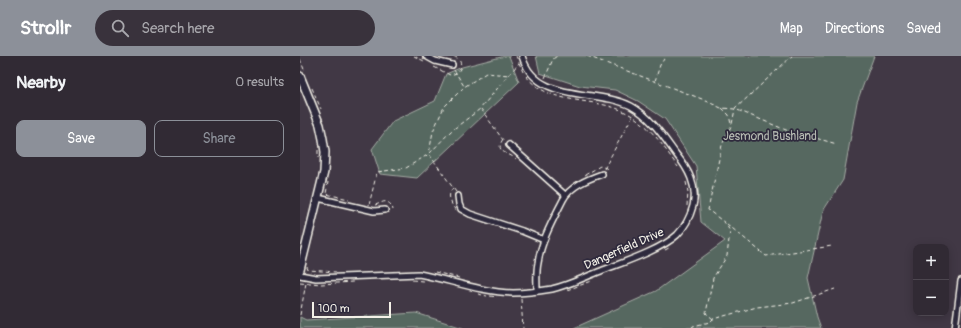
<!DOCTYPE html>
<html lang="en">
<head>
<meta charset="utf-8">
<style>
	:root { --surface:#312a34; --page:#39323c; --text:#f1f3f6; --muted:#a8a7ac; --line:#4c464f; --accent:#8c9099 }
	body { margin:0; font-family:Pangolin,sans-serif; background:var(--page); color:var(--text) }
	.controls { position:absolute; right:12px; bottom:12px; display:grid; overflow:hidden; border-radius:8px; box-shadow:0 2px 10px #0003 }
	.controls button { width:36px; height:36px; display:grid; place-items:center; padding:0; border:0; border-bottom:1px solid var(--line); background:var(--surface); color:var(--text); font:20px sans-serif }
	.scale { position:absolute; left:12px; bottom:10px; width:79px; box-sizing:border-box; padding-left:4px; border:2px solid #f4f1e8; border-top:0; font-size:11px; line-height:14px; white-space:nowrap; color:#f4f1e8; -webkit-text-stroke:3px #2f2a3d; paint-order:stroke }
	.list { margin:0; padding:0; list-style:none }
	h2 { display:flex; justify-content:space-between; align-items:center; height:52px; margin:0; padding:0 16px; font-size:17px }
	h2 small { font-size:13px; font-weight:400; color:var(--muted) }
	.actions { display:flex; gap:8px; padding:12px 16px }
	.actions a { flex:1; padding:9px 0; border:1px solid var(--accent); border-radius:8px; text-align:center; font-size:14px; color:var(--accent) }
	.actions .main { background:var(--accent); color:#fff }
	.icon { flex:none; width:22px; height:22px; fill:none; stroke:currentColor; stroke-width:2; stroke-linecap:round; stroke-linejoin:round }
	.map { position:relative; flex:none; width:661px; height:272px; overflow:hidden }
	header { display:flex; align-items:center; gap:24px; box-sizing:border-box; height:56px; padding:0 20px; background:var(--accent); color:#fff }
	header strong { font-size:19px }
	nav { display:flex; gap:22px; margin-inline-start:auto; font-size:14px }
	.search { width:280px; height:36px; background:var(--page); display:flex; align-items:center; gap:10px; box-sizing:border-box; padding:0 14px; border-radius:22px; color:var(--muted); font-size:15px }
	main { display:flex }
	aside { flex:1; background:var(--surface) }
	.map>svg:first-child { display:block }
</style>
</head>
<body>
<header>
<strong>Strollr</strong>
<div class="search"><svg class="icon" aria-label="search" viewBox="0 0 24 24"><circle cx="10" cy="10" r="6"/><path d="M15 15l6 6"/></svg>Search here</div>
<nav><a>Map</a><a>Directions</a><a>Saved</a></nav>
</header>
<main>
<aside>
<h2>Nearby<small>0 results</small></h2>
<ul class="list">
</ul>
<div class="actions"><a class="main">Save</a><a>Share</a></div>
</aside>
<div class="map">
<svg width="661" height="272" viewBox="0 0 661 272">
	<rect width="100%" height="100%" fill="#413845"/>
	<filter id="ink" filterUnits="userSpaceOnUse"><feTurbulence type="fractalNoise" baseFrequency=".025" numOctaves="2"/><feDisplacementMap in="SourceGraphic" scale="8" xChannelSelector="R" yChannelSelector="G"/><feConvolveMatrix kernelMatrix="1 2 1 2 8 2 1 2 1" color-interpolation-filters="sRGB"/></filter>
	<g filter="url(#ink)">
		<path fill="#566861" stroke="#a5aca4" d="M205 0H209L219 26 117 122 80 118 72 93 93 65 135 45 146 18 162 11Z
			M236 0H574L557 46 543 124 523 155 508 222 517 261 521 272H274L356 235 425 185 401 166 396 110 365 63 338 45 315 34 280 30 240 17Z
			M116 257 163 272H0V261L6 264Z"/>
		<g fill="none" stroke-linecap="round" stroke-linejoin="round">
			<defs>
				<path id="street" d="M126 0 135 5 152 9
					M209 89 265 139
					M158 140 159 148 161 153 170 158 222 175 244 184
					M18 142 74 155 85 154
					M0 219 16 222 119 218C150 224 181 236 213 237 226 237 240 235 252 233 269 229 285 221 301 215 321 207 361 194 377 179 385 171 390 161 393 150 398 130 388 113 376 98 363 80 351 61 331 50 296 32 236 48 222 0
					M237 235C237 226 236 216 238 207 241 185 253 164 263 144 270 130 288 123 302 118
					M655 272 661 225"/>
				<path id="secondary" d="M0 20 20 69 23 83 25 96 24 116 0 214"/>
			</defs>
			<use href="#street" stroke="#f4f1e8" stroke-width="8"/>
			<use href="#secondary" stroke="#f4f1e8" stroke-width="10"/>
			<path stroke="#f4f1e8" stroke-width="1" stroke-dasharray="4 3" stroke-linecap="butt" d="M114 0 126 6
				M216 0 223 16
				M287 0 402 43 421 52 435 53 486 74 537 88
				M141 1 149 0
				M0 3 5 16
				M134 11 150 19 157 17C163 11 162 3 153 0
				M154 14 164 30
				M226 20C250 51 294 40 325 56 349 67 363 90 378 111
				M245 22 253 3 257 0
				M355 25 360 9 366 0
				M12 32 21 53
				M422 52 429 59 431 68
				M181 53 203 84
				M203 83C194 97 208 96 216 103
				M18 94V102
				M304 113 334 57
				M285 119 300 110 306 112 309 115
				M28 126 26 138 49 143
				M386 126 388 136 387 150
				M153 132C146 139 151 148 156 155
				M156 136 129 98 133 75 144 51 164 31 186 17 209 19
				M69 149 77 116 106 112 129 98 151 75 180 53 219 7
				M75 149C83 147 85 142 92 150L93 154
				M427 168 466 200 532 190
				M365 194 371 191
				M7 211 8 214 36 216
				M135 216 159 222
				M112 224 123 225
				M0 226 21 228 53 226
				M267 234 292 225
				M178 238 187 240
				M190 240 197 241
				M221 243 223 272
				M0 259 6 227
				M413 263 406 257 413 222 427 200 430 175 425 167 408 154 422 89 432 68 435 53 492 0
				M392 272 393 270 410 266 413 263 457 251 493 247 535 233"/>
			<use href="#street" stroke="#2f2a3d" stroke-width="5"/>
			<use href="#secondary" stroke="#2f2a3d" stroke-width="7"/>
		</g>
	</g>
	<g text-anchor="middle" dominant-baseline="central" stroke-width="3.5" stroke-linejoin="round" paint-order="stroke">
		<g font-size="12" fill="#b5bab2" stroke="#2f2a3d">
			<text x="470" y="80">Jesmond Bushland</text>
		</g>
		<g font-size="12" fill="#f4f1e8" stroke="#2f2a3d">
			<text transform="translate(324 193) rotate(-24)">Dangerfield Drive</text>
		</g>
	</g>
</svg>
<div class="controls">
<button>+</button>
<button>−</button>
</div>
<div class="scale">100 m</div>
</div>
</main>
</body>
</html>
